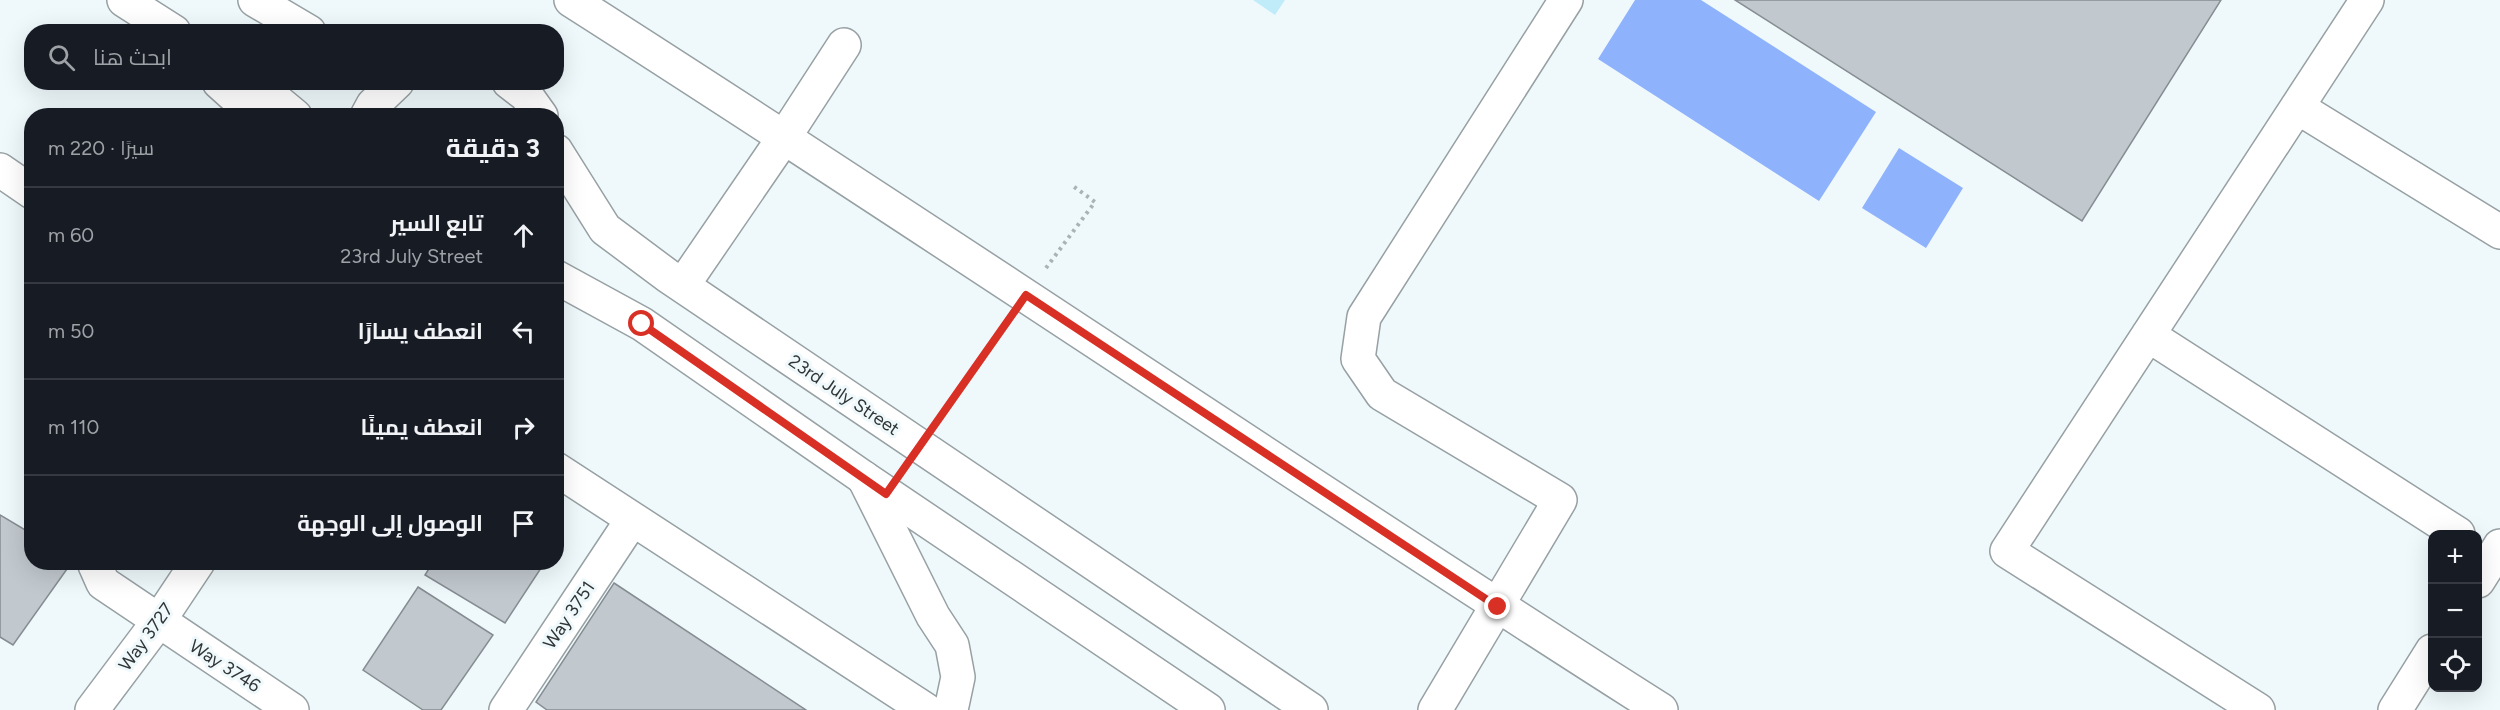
<!DOCTYPE html>
<html lang="ar">
<head>
<meta charset="utf-8">
<style>
	:root { --surface:#171b24; --page:#242831; --text:#f1f3f6; --muted:#9ea1a6; --line:#363941 }
	body { margin:0; font-family:Figtree,Cairo,sans-serif; background:var(--page); color:var(--text); direction:rtl }
	.controls { position:absolute; right:18px; bottom:18px; display:grid; overflow:hidden; border-radius:12px; box-shadow:0 6px 24px #0002 }
	.controls button { width:54px; height:54px; display:grid; place-items:center; padding:0; border:0; border-bottom:2px solid var(--line); background:var(--surface); color:var(--text); font:30px sans-serif }
	.stop { position:absolute; width:18px; height:18px; margin:-14px; border:4px solid #d93025; border-radius:50%; background:#fff }
	.stop.end { background:#d93025; border-color:#fff; box-shadow:0 2px 6px #0008 }
	.list { margin:0; padding:0; list-style:none }
	h2 { display:flex; justify-content:space-between; align-items:center; height:78px; margin:0; padding:0 24px; font-size:26px }
	h2 small { font-size:20px; font-weight:400; color:var(--muted) }
	.list li { display:grid; grid-template-columns:39px 1fr auto; gap:18px; align-items:center; box-sizing:border-box; height:96px; padding:0 24px; border-top:2px solid var(--line) }
	.list b { display:block; font-size:22px; white-space:nowrap }
	.list p { margin:0; font-size:20px; white-space:nowrap; color:var(--muted) }
	.list em { font-size:20px; font-style:normal; color:var(--muted) }
	.icon { flex:none; width:33px; height:33px; fill:none; stroke:currentColor; stroke-width:2; stroke-linecap:round; stroke-linejoin:round }
	.map { position:relative; flex:none; width:2500px; height:710px; overflow:hidden; direction:ltr }
	.search { position:absolute; background:var(--surface); box-shadow:0 6px 24px #0002; left:24px; top:24px; width:540px; height:66px; display:flex; align-items:center; gap:15px; box-sizing:border-box; padding:0 21px; border-radius:24px; color:var(--muted); font-size:22px }
	.panel { position:absolute; background:var(--surface); box-shadow:0 6px 24px #0002; left:24px; top:108px; width:540px; height:462px; border-radius:24px; direction:rtl }
	.map>svg:first-child { display:block }
</style>
</head>
<body>
<div class="map">
<svg width="2500" height="710" viewBox="0 0 2500 710">
	<rect width="100%" height="100%" fill="#eff9fc"/>
	<path fill="#c0ecfa" d="M1253 0H1285L1275 15Z"/>
	<path fill="#8fb2fd" d="M1635 0H1701L1876 112 1819 201 1598 59Z
		M1899 148 1963 188 1926 248 1862 208Z"/>
	<path fill="#c1c8ce" stroke="#868d92" stroke-width="1.5" d="M1735 0H2221L2082 221Z
		M0 515 32 534V562H72L13 645 0 637Z
		M433 562H545L505 623 425 575Z
		M614 583 806 710H547L536 702Z
		M418 587 493 635 441 710H423L363 670Z"/>
	<g fill="none" stroke-linecap="round" stroke-linejoin="round">
		<defs>
			<path id="minor" d="M571 0C937 233 1295 478 1661 710
				M2297 107 2500 232
				M0 170 32 192
				M683 285 785 136 844 45
				M2148 335 2458 534
				M556 469 926 710
				M864 478 933 616 952 645 958 677 951 710
				M96 562 95 565 103 583 292 710
				M2478 581 2500 546
				M92 710 158 622 198 562
				M506 710 632 520
				M1435 710 1560 500 1382 394 1358 359 1364 317 1566 0
				M2258 710 2007 551 2367 0
				M2395 710 2432 651"/>
			<path id="major" d="M124 0 174 32
				M255 0 309 32
				M219 82 239 100 250 116
				M254 82 295 116
				M509 82 526 95 541 116
				M367 116 373 105 397 82
				M556 151 605 229 668 276 1311 710
				M556 277 642 324 864 478 1208 710"/>
		</defs>
		<use href="#minor" stroke="#97a0a3" stroke-width="36"/>
		<use href="#major" stroke="#97a0a3" stroke-width="36"/>
		<path stroke="#aab2b4" stroke-width="4" stroke-dasharray="3 4.5" stroke-linecap="butt" d="M1046 268 1095 202 1073 186
			M940 417 1006 322"/>
		<use href="#minor" stroke="#fff" stroke-width="33"/>
		<use href="#major" stroke="#fff" stroke-width="33"/>
	</g>
	<g fill="none" stroke-linecap="round" stroke-linejoin="round">
		<path stroke="#d93025" stroke-width="8" d="M642 324 886 494 1026 295 1498 607"/>
	</g>
	<g text-anchor="middle" dominant-baseline="central" stroke-width="6" stroke-linejoin="round" paint-order="stroke">
		<g font-size="18" fill="#313536" stroke="#eff9fc">
			<text transform="translate(844 395) rotate(34)">23rd July Street</text>
			<text transform="translate(569 615) rotate(-56)">Way 3751</text>
			<text transform="translate(146 637) rotate(-54)">Way 3727</text>
			<text transform="translate(225 666) rotate(33)">Way 3746</text>
		</g>
	</g>
</svg>
<div class="controls">
<button>+</button>
<button>−</button>
<button><svg class="icon" aria-label="locate" viewBox="0 0 24 24"><circle cx="12" cy="12" r="6"/><path d="M12 2v4M12 18v4M2 12h4M18 12h4"/></svg></button>
</div>
<div class="stop" style="left:642px;top:324px"></div>
<div class="stop end" style="left:1498px;top:607px"></div>
<div class="search"><svg class="icon" aria-label="search" viewBox="0 0 24 24"><circle cx="10" cy="10" r="6"/><path d="M15 15l6 6"/></svg>ابحث هنا</div>
<section class="panel">
<h2>3 دقيقة<small>سيرًا · 220 m</small></h2>
<ul class="list">
<li><svg class="icon" aria-label="ahead" viewBox="0 0 24 24"><path d="M12 20V5M6 11l6-6 6 6"/></svg><div><b>تابع السير</b><p>23rd July Street</p></div><em>60 m</em></li>
<li><svg class="icon" aria-label="left" viewBox="0 0 24 24"><path d="M17 20v-9H6M10 6l-5 5 5 5"/></svg><div><b>انعطف يسارًا</b></div><em>50 m</em></li>
<li><svg class="icon" aria-label="right" viewBox="0 0 24 24"><path d="M7 20v-9h11M14 6l5 5-5 5"/></svg><div><b>انعطف يمينًا</b></div><em>110 m</em></li>
<li><svg class="icon" aria-label="arrive" viewBox="0 0 24 24"><path d="M6 21V4h12l-3 4 3 4H6"/></svg><div><b>الوصول إلى الوجهة</b></div></li>
</ul>
</section>
</div>
</body>
</html>
